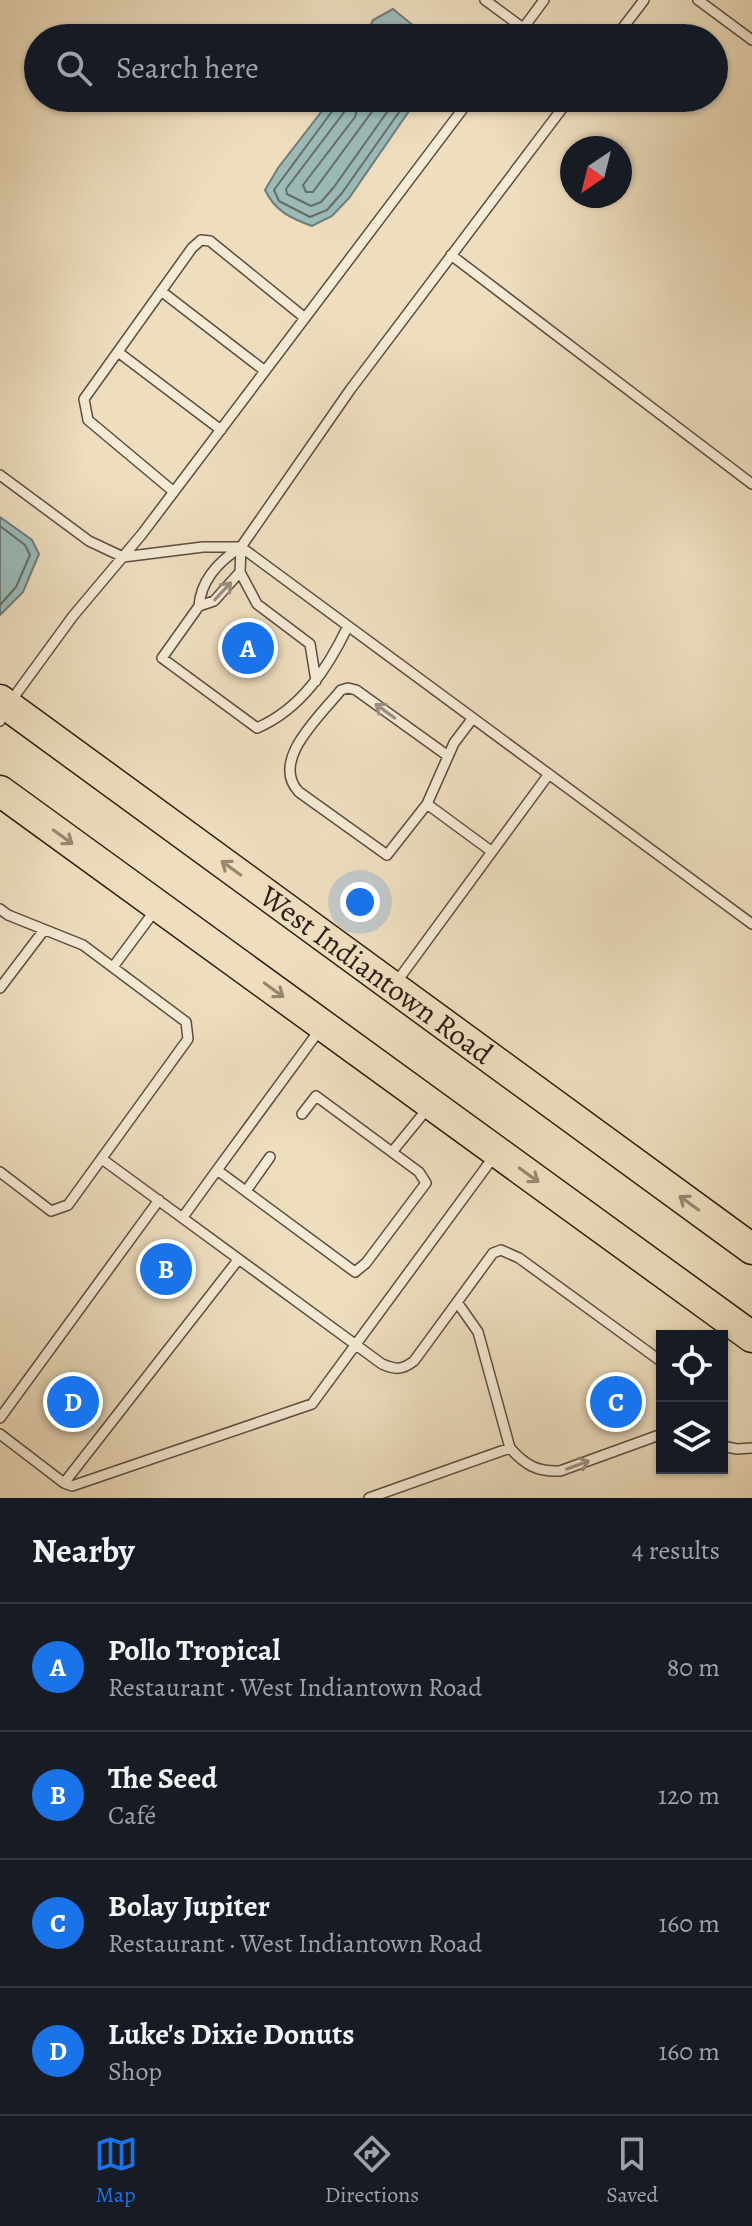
<!DOCTYPE html>
<html lang="en">
<head>
<meta charset="utf-8">
<style>
	:root { --surface:#171b24; --page:#242831; --text:#f1f3f6; --muted:#9ea1a6; --line:#363941; --accent:#1a73e8 }
	body { margin:0; font-family:Alegreya,serif; background:var(--page); color:var(--text) }
	.controls { position:absolute; right:24px; bottom:24px; display:grid; overflow:hidden; border-radius:0px; box-shadow:0 2px 6px #0004 }
	.controls button { width:72px; height:72px; display:grid; place-items:center; padding:0; border:0; border-bottom:2px solid var(--line); background:var(--surface); color:var(--text); font:40px sans-serif }
	.compass { position:absolute; left:560px; top:136px; width:72px; height:72px; border-radius:50%; background:var(--surface); box-shadow:0 2px 6px #0004; rotate:215deg }
	.you { position:absolute; left:360px; top:902px; width:28px; height:28px; margin:-20px; border:6px solid #fff; border-radius:50%; background:#1a73e8; box-shadow:0 0 0 12px #1a73e833 }
	.badge { display:grid; place-items:center; width:52px; height:52px; border-radius:50%; background:var(--accent); color:#fff; font-size:26px; font-weight:700 }
	.pin { position:absolute; translate:-50% -50%; border:4px solid #fff; box-shadow:0 2px 8px #0006 }
	.list { margin:0; padding:0; list-style:none }
	h2 { display:flex; justify-content:space-between; align-items:center; height:104px; margin:0; padding:0 32px; font-size:34px }
	h2 small { font-size:26px; font-weight:400; color:var(--muted) }
	.list li { display:grid; grid-template-columns:52px 1fr auto; gap:24px; align-items:center; box-sizing:border-box; height:128px; padding:0 32px; border-top:2px solid var(--line) }
	.list b { display:block; font-size:30px; white-space:nowrap }
	.list p { margin:0; font-size:26px; white-space:nowrap; color:var(--muted) }
	.list em { font-size:26px; font-style:normal; color:var(--muted) }
	.icon { flex:none; width:44px; height:44px; fill:none; stroke:currentColor; stroke-width:2; stroke-linecap:round; stroke-linejoin:round }
	.map { position:relative; flex:none; width:752px; height:1498px; overflow:hidden }
	.search { position:absolute; background:var(--surface); box-shadow:0 2px 6px #0004; left:24px; right:24px; top:24px; height:88px; display:flex; align-items:center; gap:20px; box-sizing:border-box; padding:0 28px; border-radius:44px; color:var(--muted); font-size:30px }
	.sheet { height:616px; background:var(--surface) }
	nav { display:flex; justify-content:space-around; align-items:center; box-sizing:border-box; height:112px; border-top:2px solid var(--line); background:var(--surface); font-size:22px; color:var(--muted) }
	nav a { display:grid; justify-items:center; gap:4px }
	nav .on { color:var(--accent) }
	.map>svg:first-child { display:block }
</style>
</head>
<body>
<div class="map">
<svg width="752" height="1498" viewBox="0 0 752 1498">
	<rect width="100%" height="100%" fill="#eedebe"/>
	<filter id="stains"><feTurbulence type="fractalNoise" baseFrequency=".0025" numOctaves="4"/><feColorMatrix values="0 0 0 0 .2 0 0 0 0 .09 0 0 0 0 .02 0 0 0 .5 -.17"/></filter>
	<radialGradient id="worn" r=".72"><stop offset=".6" stop-color="#630" stop-opacity="0"/><stop offset="1" stop-color="#630" stop-opacity=".3"/></radialGradient>
	<path fill="#9bbbb9" stroke="#6f7c78" stroke-width="2" d="M393 9 420 31 423 38H364L373 20Z
		M332 98H418L349 198 332 216 312 226C290 218 275 211 265 190L278 168Z
		M0 517 32 540 39 554 23 592 0 615Z"/>
	<g fill="none" stroke-linecap="round" stroke-linejoin="round">
		<path stroke="#646c68" stroke-width="2" d="M338 98 336 106 274 190 279 201 310 217 327 210 342 193 409 98
			M348 98 345 111 286 189 287 194 311 206 321 202 334 187 397 98
			M360 98 355 117 303 185 306 192H313L382 98
			M0 526 25 545 30 555 16 587 0 605"/>
		<defs>
			<path id="service" d="M485 0 523 28
				M698 0 752 40
				M516 38 544 0
				M615 38 644 0
				M451 255 752 484
				M161 291 265 371
				M118 352 221 430
				M0 475 89 541 123 557 203 547H241L752 924
				M174 492 88 420 84 399 192 248 201 240 210 241 305 318
				M241 547 240 572 214 601 199 606C201 579 219 561 241 547L350 390 570 98
				M240 572 257 604 310 644 316 681
				M199 606 162 658 257 728C301 709 328 668 348 626
				M0 721 8 705 73 616 142 534 471 98
				M448 756 356 690 348 688 341 690C321 715 269 761 299 792L387 855 427 804 454 743 473 718
				M427 804 491 851
				M0 909 8 915 83 945 186 1022 188 1039 68 1205 51 1211 0 1172
				M113 967 156 909
				M395 984 549 774
				M0 988 44 930
				M302 1114 316 1096 419 1172 426 1183 366 1263 355 1272 217 1170 321 1028
				M392 1152 428 1108
				M102 1159 382 1364C396 1370 402 1370 414 1361L493 1253 501 1250 519 1258 662 1362
				M246 1191 270 1157
				M183 1217 217 1170
				M0 1418 159 1200
				M0 1434 64 1483 72 1486 312 1404 495 1155
				M722 1446 737 1449 752 1448
				M510 1448C525 1465 537 1472 560 1471L662 1434
				M64 1483 238 1260
				M369 1498 510 1448 478 1332 457 1302"/>
			<g id="primary">
				<path id="s1" d="M0 700 752 1249"/>
				<path d="M0 791 752 1337"/>
			</g>
		</defs>
		<use href="#service" stroke="#5d4d41" stroke-width="12"/>
		<use href="#primary" stroke="#2d1d17" stroke-width="33"/>
		<use href="#service" stroke="#f4ead5" stroke-width="9"/>
		<use href="#primary" stroke="#eedebe" stroke-width="30"/>
	</g>
	<defs><path id="oneway-shaft" d="M-6 0H5M1.5-3L5.5 0L1.5 3" fill="none" stroke-width="1.6" stroke-linecap="round" stroke-linejoin="round" transform="scale(2)"/></defs>
	<g stroke="#9a8e80">
		<use href="#oneway-shaft" transform="translate(223 591) rotate(-47)"/>
		<use href="#oneway-shaft" transform="translate(385 711) rotate(-144)"/>
		<use href="#oneway-shaft" transform="translate(578 1465) rotate(-20)"/>
	</g>
	<g stroke="#978773">
		<use href="#oneway-shaft" transform="translate(63 837) rotate(36)"/>
		<use href="#oneway-shaft" transform="translate(231 868) rotate(-144)"/>
		<use href="#oneway-shaft" transform="translate(274 990) rotate(36)"/>
		<use href="#oneway-shaft" transform="translate(529 1175) rotate(36)"/>
		<use href="#oneway-shaft" transform="translate(689 1203) rotate(-144)"/>
	</g>
	<g text-anchor="middle" dominant-baseline="central" stroke-width="8" stroke-linejoin="round" paint-order="stroke">
		<g font-size="30" fill="#2d1d17" stroke="#f4ead5">
			<text stroke="none"><textPath href="#s1" startOffset="466">West Indiantown Road</textPath></text>
		</g>
	</g>
	<rect width="100%" height="100%" filter="url(#stains)"/>
	<rect width="100%" height="100%" fill="url(#worn)"/>
</svg>
<div class="controls">
<button><svg class="icon" aria-label="locate" viewBox="0 0 24 24"><circle cx="12" cy="12" r="6"/><path d="M12 2v4M12 18v4M2 12h4M18 12h4"/></svg></button>
<button><svg class="icon" aria-label="layers" viewBox="0 0 24 24"><path d="M12 4l9 5-9 5-9-5zM3 14l9 5 9-5"/></svg></button>
</div>
<svg class="compass" viewBox="-18 -18 36 36"><path d="M0-13l5 13h-10z" fill="#e53935"/><path d="M0 13l5-13h-10z" fill="#9ea1a6"/></svg>
<div class="you"></div>
<div class="pin badge" style="left:248px;top:648px">A</div>
<div class="pin badge" style="left:166px;top:1269px">B</div>
<div class="pin badge" style="left:616px;top:1402px">C</div>
<div class="pin badge" style="left:73px;top:1402px">D</div>
<div class="search"><svg class="icon" aria-label="search" viewBox="0 0 24 24"><circle cx="10" cy="10" r="6"/><path d="M15 15l6 6"/></svg>Search here</div>
</div>
<section class="sheet">
<h2>Nearby<small>4 results</small></h2>
<ul class="list">
<li><span class="badge">A</span><div><b>Pollo Tropical</b><p>Restaurant · West Indiantown Road</p></div><em>80 m</em></li>
<li><span class="badge">B</span><div><b>The Seed</b><p>Café</p></div><em>120 m</em></li>
<li><span class="badge">C</span><div><b>Bolay Jupiter</b><p>Restaurant · West Indiantown Road</p></div><em>160 m</em></li>
<li><span class="badge">D</span><div><b>Luke's Dixie Donuts</b><p>Shop</p></div><em>160 m</em></li>
</ul>
</section>
<nav>
<a class="on"><svg class="icon" aria-label="map" viewBox="0 0 24 24"><path d="M3 6l6-2 6 2 6-2v14l-6 2-6-2-6 2zM9 4v14M15 6v14"/></svg>Map</a>
<a><svg class="icon" aria-label="directions" viewBox="0 0 24 24"><path d="M12 3l9 9-9 9-9-9zM9 14v-3h6M13 9l2 2-2 2"/></svg>Directions</a>
<a><svg class="icon" aria-label="saved" viewBox="0 0 24 24"><path d="M7 4h10v16l-5-4-5 4z"/></svg>Saved</a>
</nav>
</body>
</html>
